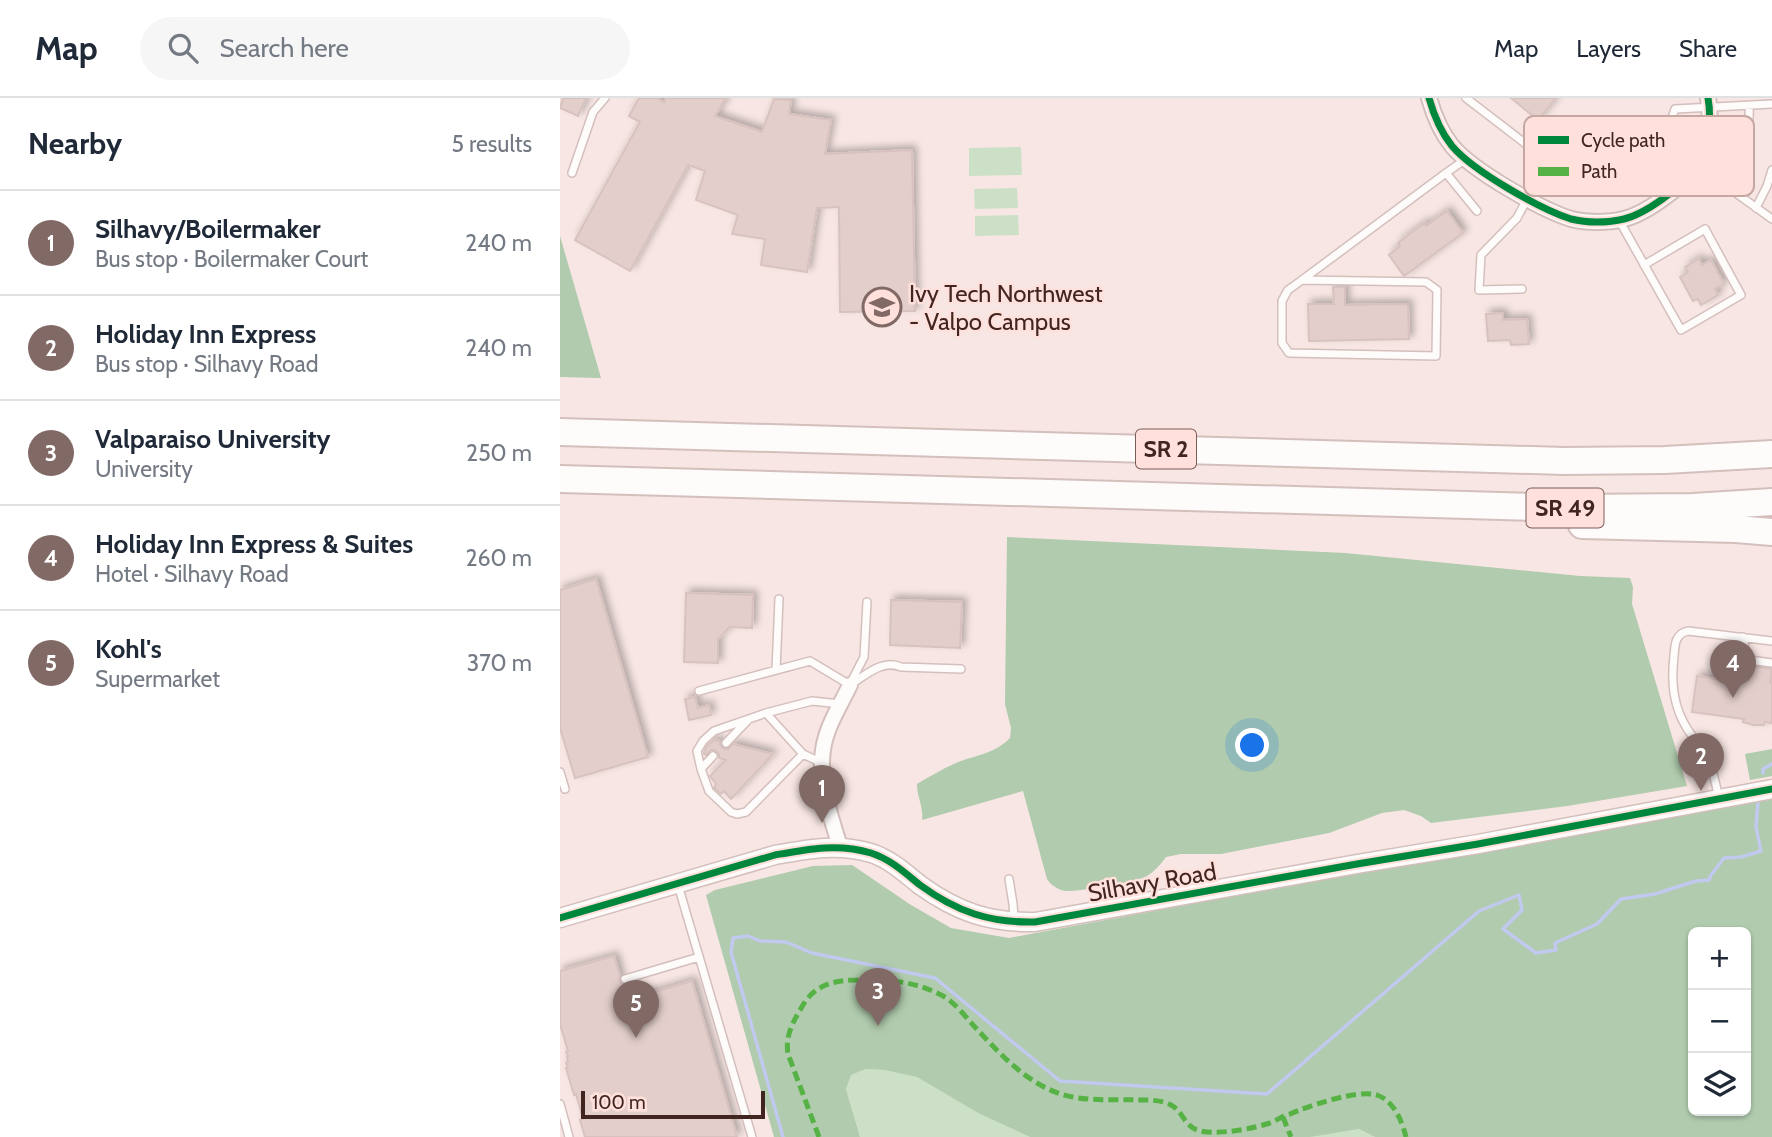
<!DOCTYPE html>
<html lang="en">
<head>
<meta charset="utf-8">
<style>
	:root { --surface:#fff; --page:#f6f6f7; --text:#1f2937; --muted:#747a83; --line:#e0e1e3; --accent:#816965 }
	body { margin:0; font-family:Cabin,sans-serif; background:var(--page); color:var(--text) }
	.controls { position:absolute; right:21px; bottom:21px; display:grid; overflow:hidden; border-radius:10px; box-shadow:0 2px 5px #0004 }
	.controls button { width:63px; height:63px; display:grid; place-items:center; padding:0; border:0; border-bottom:2px solid var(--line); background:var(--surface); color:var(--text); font:35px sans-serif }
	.scale { position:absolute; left:21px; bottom:18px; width:184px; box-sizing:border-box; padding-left:7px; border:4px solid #412521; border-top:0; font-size:19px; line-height:24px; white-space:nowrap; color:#412521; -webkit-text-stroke:5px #ffe0db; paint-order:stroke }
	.you { position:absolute; left:693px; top:648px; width:24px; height:24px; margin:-18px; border:5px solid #fff; border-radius:50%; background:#1a73e8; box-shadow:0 0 0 10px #1a73e833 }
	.badge { display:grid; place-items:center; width:46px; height:46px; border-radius:50%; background:var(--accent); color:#fff; font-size:23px; font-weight:700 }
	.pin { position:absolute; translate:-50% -58px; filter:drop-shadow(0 2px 4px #0008) }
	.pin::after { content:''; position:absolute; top:37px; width:24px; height:21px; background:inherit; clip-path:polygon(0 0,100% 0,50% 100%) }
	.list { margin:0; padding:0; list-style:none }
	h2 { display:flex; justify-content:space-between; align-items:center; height:91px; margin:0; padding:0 28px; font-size:30px }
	h2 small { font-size:23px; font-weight:400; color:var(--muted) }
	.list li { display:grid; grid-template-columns:46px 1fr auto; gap:21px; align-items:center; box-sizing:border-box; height:105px; padding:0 28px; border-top:2px solid var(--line) }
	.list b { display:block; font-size:26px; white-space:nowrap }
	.list p { margin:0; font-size:23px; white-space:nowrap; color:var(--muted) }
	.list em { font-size:23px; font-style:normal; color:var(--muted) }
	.icon { flex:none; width:38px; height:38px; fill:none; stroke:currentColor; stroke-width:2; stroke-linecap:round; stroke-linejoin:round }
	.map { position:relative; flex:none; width:1212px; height:1039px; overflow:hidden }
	header { display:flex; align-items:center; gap:42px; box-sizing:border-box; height:98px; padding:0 35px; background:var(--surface); border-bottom:2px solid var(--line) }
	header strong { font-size:33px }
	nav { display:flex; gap:38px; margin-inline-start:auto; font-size:24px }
	.search { width:490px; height:63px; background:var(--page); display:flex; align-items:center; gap:18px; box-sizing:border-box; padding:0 24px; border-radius:38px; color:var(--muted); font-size:26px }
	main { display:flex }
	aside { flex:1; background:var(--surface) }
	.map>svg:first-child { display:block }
</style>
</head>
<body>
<header>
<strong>Map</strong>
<div class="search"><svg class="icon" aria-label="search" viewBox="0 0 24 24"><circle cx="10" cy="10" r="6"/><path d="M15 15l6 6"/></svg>Search here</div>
<nav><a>Map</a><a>Layers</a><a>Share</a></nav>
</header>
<main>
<aside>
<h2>Nearby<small>5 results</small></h2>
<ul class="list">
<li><span class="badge">1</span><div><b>Silhavy/Boilermaker</b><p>Bus stop · Boilermaker Court</p></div><em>240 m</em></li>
<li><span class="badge">2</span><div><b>Holiday Inn Express</b><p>Bus stop · Silhavy Road</p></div><em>240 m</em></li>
<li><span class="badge">3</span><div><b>Valparaiso University</b><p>University</p></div><em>250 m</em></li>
<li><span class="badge">4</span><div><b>Holiday Inn Express &amp; Suites</b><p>Hotel · Silhavy Road</p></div><em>260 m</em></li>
<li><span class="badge">5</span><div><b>Kohl's</b><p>Supermarket</p></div><em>370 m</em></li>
</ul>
</aside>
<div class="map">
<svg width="1212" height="1039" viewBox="0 0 1212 1039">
	<defs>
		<filter id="shadow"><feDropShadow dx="4" dy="-4" stdDeviation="3.5" flood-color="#0004"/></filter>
	</defs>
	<rect width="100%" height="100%" fill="#f7e6e3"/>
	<path fill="#cce0c7" d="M461 49 462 77 409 78V50Z
		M457 90 458 110 415 111 414 91Z
		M458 117 459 137 415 138V118Z
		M306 971 324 972 357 979 418 1015 470 1039H300L286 991 291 977Z
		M799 1031 815 1039H750L756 1037Z"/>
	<path fill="#b0cbad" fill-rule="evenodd" d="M0 138 41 280 0 279Z
		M447 439 785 455 1020 478 1070 480 1073 489 1072 506 1127 688 1007 708 871 725 861 718 844 712 822 715 769 735 661 756H621L606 759C601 766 595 773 587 778 578 784 516 794 505 793 497 791 491 787 487 781L463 693 362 722C364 709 357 700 357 686 369 679 382 671 396 665 415 657 435 656 450 640L451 630 445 606Z
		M1212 651V678L1190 682 1185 656Z
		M1212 697V1039H815L799 1031 750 1039H470L418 1015 357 979 324 972 306 971 291 977 286 991 300 1039H214L146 797 155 792 253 768 292 767 351 807 391 830 449 840ZM1133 834H1186V1013H1133Z"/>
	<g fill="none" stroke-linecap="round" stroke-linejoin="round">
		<path stroke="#c1c9ef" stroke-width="3.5" d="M1203 675V671L1212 666
			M223 1039 171 854 173 840 188 838 200 843 226 844 252 855 375 880 500 983 707 996 919 813 959 797 962 812 943 831 976 855 996 852 995 845 1037 826 1061 801 1095 796 1136 783 1149 782 1151 777 1164 760 1181 759 1201 753 1196 729 1198 704"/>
	</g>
	<path fill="#e3cecb" stroke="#d8c2bf" stroke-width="2" filter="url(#shadow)" d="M3 0H26L18 18 0 10Z
		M79 0H97L104 4 106 0H166L155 18 202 34 214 1 231 2 229 16 271 22 265 56 352 52 355 213 280 214 279 109 257 110 247 174 201 167 205 141 172 136 178 117 136 102 145 73 128 67 70 173 15 142 80 24 69 18Z
		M951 0H996L978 22Z
		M887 113 903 135 844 178 829 157 840 148 838 145 856 131 865 125 866 128Z
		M1139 161 1142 167 1151 162 1164 186 1155 191 1158 197 1141 207 1138 201 1133 203 1120 179 1128 174 1125 169Z
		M773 189H785V207L848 206 849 241 749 243 748 206H774Z
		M943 215V222L967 221 969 246 951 247 950 242 928 243 926 216Z
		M36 481 88 659 15 680 0 630V492Z
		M126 495 193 497 192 530 170 529 158 541V565L124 564Z
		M331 502 402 504 400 550 330 547Z
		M1190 568 1212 571 1210 585H1212V625L1205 624 1204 627H1193L1183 624 1184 621 1132 614 1137 578 1167 583V579L1189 582Z
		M135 599 138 610 149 607 151 617 129 622 125 601Z
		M154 642 160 643V647L164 651H168L173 646 213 656 171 701 164 693 161 696 154 690 156 686 150 678 166 662 159 660V656L155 652H151L146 657 144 656V654L147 648Z
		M54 858 60 878 59 882 63 887 67 902 132 883 177 1039H25L20 1022 23 1021 16 996 14 997 6 970 8 969 6 965 8 964 7 959 8 958 6 954 8 953 0 926V873Z"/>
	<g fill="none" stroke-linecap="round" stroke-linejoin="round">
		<defs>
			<path id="service" d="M906 0 992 66 967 101 957 120 921 157 919 192 962 191
				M992 66C1004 74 1017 84 1032 85 1039 86 1047 84 1054 83 1089 74 1105 43 1115 11L1212 6
				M1137 67 1212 121
				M12 75 33 14 45 0
				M886 75 917 113
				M1166 87C1181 60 1191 39 1189 7
				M1196 110 1207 88 1212 72
				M1059 122 1121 232 1181 197 1145 131 1084 167
				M742 182 866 184 877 192 876 258 729 255 722 245V203L728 192 742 182 886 75 906 61
				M1183 539 1186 558 1189 562 1212 565
				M216 572 219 501
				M290 586 304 559 307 504
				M290 587C306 577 322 561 341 569L401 571
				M139 593 250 563 290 587
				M206 615 243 656 262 665
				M166 645 187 623
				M243 656 186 714 177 716 171 714 149 693 141 671 137 653 143 643 154 633 206 615 252 603 280 606
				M141 671 153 658
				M0 674 5 691
				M1159 701C1156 686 1153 672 1147 659 1142 649 1134 641 1128 632 1113 609 1111 585 1114 558 1115 546 1115 536 1128 533L1212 543
				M449 781 453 806 454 821
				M118 787 192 1039
				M65 881 139 859
				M0 1006 9 1039"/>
			<path id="minor" d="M869 0C874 18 880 33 892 48 913 73 980 111 1011 121 1019 123 1029 124 1037 124 1046 124 1056 123 1064 121 1085 116 1121 90 1134 72 1148 54 1152 22 1148 0
				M280 749C271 718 258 685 263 652 266 629 280 608 290 587"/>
			<path id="tertiary" d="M0 820 215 757C248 751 278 745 311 755 330 761 345 775 360 787 397 814 430 825 475 824L797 766 918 746 1212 691"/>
			<path id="motorway" d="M0 334 1004 363 1105 362 1212 356
				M0 381 1011 410 1133 409 1212 404
				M1022 427 1176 431 1212 434"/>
		</defs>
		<use href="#service" stroke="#d4bfbc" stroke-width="10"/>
		<use href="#minor" stroke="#d4bfbc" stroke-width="18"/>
		<use href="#tertiary" stroke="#d4bfbc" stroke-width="21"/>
		<use href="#motorway" stroke="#d4bfbc" stroke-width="30"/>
		<use href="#service" stroke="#fefbfb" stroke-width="7"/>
		<use href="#minor" stroke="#fefbfb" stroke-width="14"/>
		<use href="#tertiary" stroke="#fefbfb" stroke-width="18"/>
		<use href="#motorway" stroke="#fefbfb" stroke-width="26"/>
		<path stroke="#57b245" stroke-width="5" stroke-dasharray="10 5" stroke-linecap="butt" d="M723 1019 731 1039
			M259 1039 228 956C225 937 233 924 243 907 255 887 274 882 297 882 326 881 353 883 379 896 393 902 404 917 414 928 438 954 466 985 501 996 526 1004 554 1001 580 1002 589 1002 603 1002 611 1007 626 1015 623 1033 648 1034 668 1035 691 1031 710 1025 717 1022 723 1018 730 1016 748 1008 798 991 817 997 834 1003 842 1023 846 1039"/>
		<defs>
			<path id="cycleway" d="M869 0C874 18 880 33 892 48 913 73 980 111 1011 121 1019 123 1029 124 1037 124 1046 124 1056 123 1064 121 1085 116 1121 90 1134 72 1148 54 1152 22 1148 0
				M0 820 215 757C248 751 278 745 311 755 330 761 345 775 360 787 397 814 430 825 475 824L797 766 918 746 1212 691"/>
		</defs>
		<use href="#cycleway" stroke="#ffe0db" stroke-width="11"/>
		<use href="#cycleway" stroke="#00873e" stroke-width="7"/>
	</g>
	<defs>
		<symbol id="university-ring" viewBox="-11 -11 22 22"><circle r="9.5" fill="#ffe0db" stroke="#816965" stroke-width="1.5"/><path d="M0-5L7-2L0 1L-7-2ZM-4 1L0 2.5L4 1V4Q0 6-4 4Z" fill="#816965"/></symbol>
	</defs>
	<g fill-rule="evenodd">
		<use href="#university-ring" x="300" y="187" width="44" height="44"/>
	</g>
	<g text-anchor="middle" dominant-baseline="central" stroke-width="5" stroke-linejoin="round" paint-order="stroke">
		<g fill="#ffe0db" stroke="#7a5d59" stroke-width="2">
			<rect x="576" y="331.5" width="60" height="39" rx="5"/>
			<rect x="966.5" y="390.5" width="77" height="39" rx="5"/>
		</g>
		<g font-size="23" font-weight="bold" fill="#412521">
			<text x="606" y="351">SR 2</text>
			<text x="1005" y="410">SR 49</text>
		</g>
		<g font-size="24" fill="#412521" stroke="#ffe0db" text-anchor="start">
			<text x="349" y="195">Ivy Tech Northwest<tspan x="349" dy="28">- Valpo Campus</tspan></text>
		</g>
		<g font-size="24" fill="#412521" stroke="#ffe0db">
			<text transform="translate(592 784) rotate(-10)">Silhavy Road</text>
		</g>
	</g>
	<rect x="964" y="18" width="230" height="80" rx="10" fill="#ffe0db" stroke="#c6a8a3" stroke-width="2"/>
	<rect x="978" y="38" width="31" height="8" fill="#00873e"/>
	<rect x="978" y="69" width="31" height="9" fill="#57b245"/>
	<g font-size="19" fill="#412521">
		<text x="1021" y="49">Cycle path</text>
		<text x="1021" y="80">Path</text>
	</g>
</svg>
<div class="controls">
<button>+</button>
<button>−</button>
<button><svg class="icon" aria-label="layers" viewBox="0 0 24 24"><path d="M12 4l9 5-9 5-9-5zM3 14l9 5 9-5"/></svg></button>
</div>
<div class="scale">100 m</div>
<div class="you"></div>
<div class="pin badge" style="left:262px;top:725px">1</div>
<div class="pin badge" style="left:1141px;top:693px">2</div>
<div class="pin badge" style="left:318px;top:928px">3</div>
<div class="pin badge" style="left:1173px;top:600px">4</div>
<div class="pin badge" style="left:76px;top:940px">5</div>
</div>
</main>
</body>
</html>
